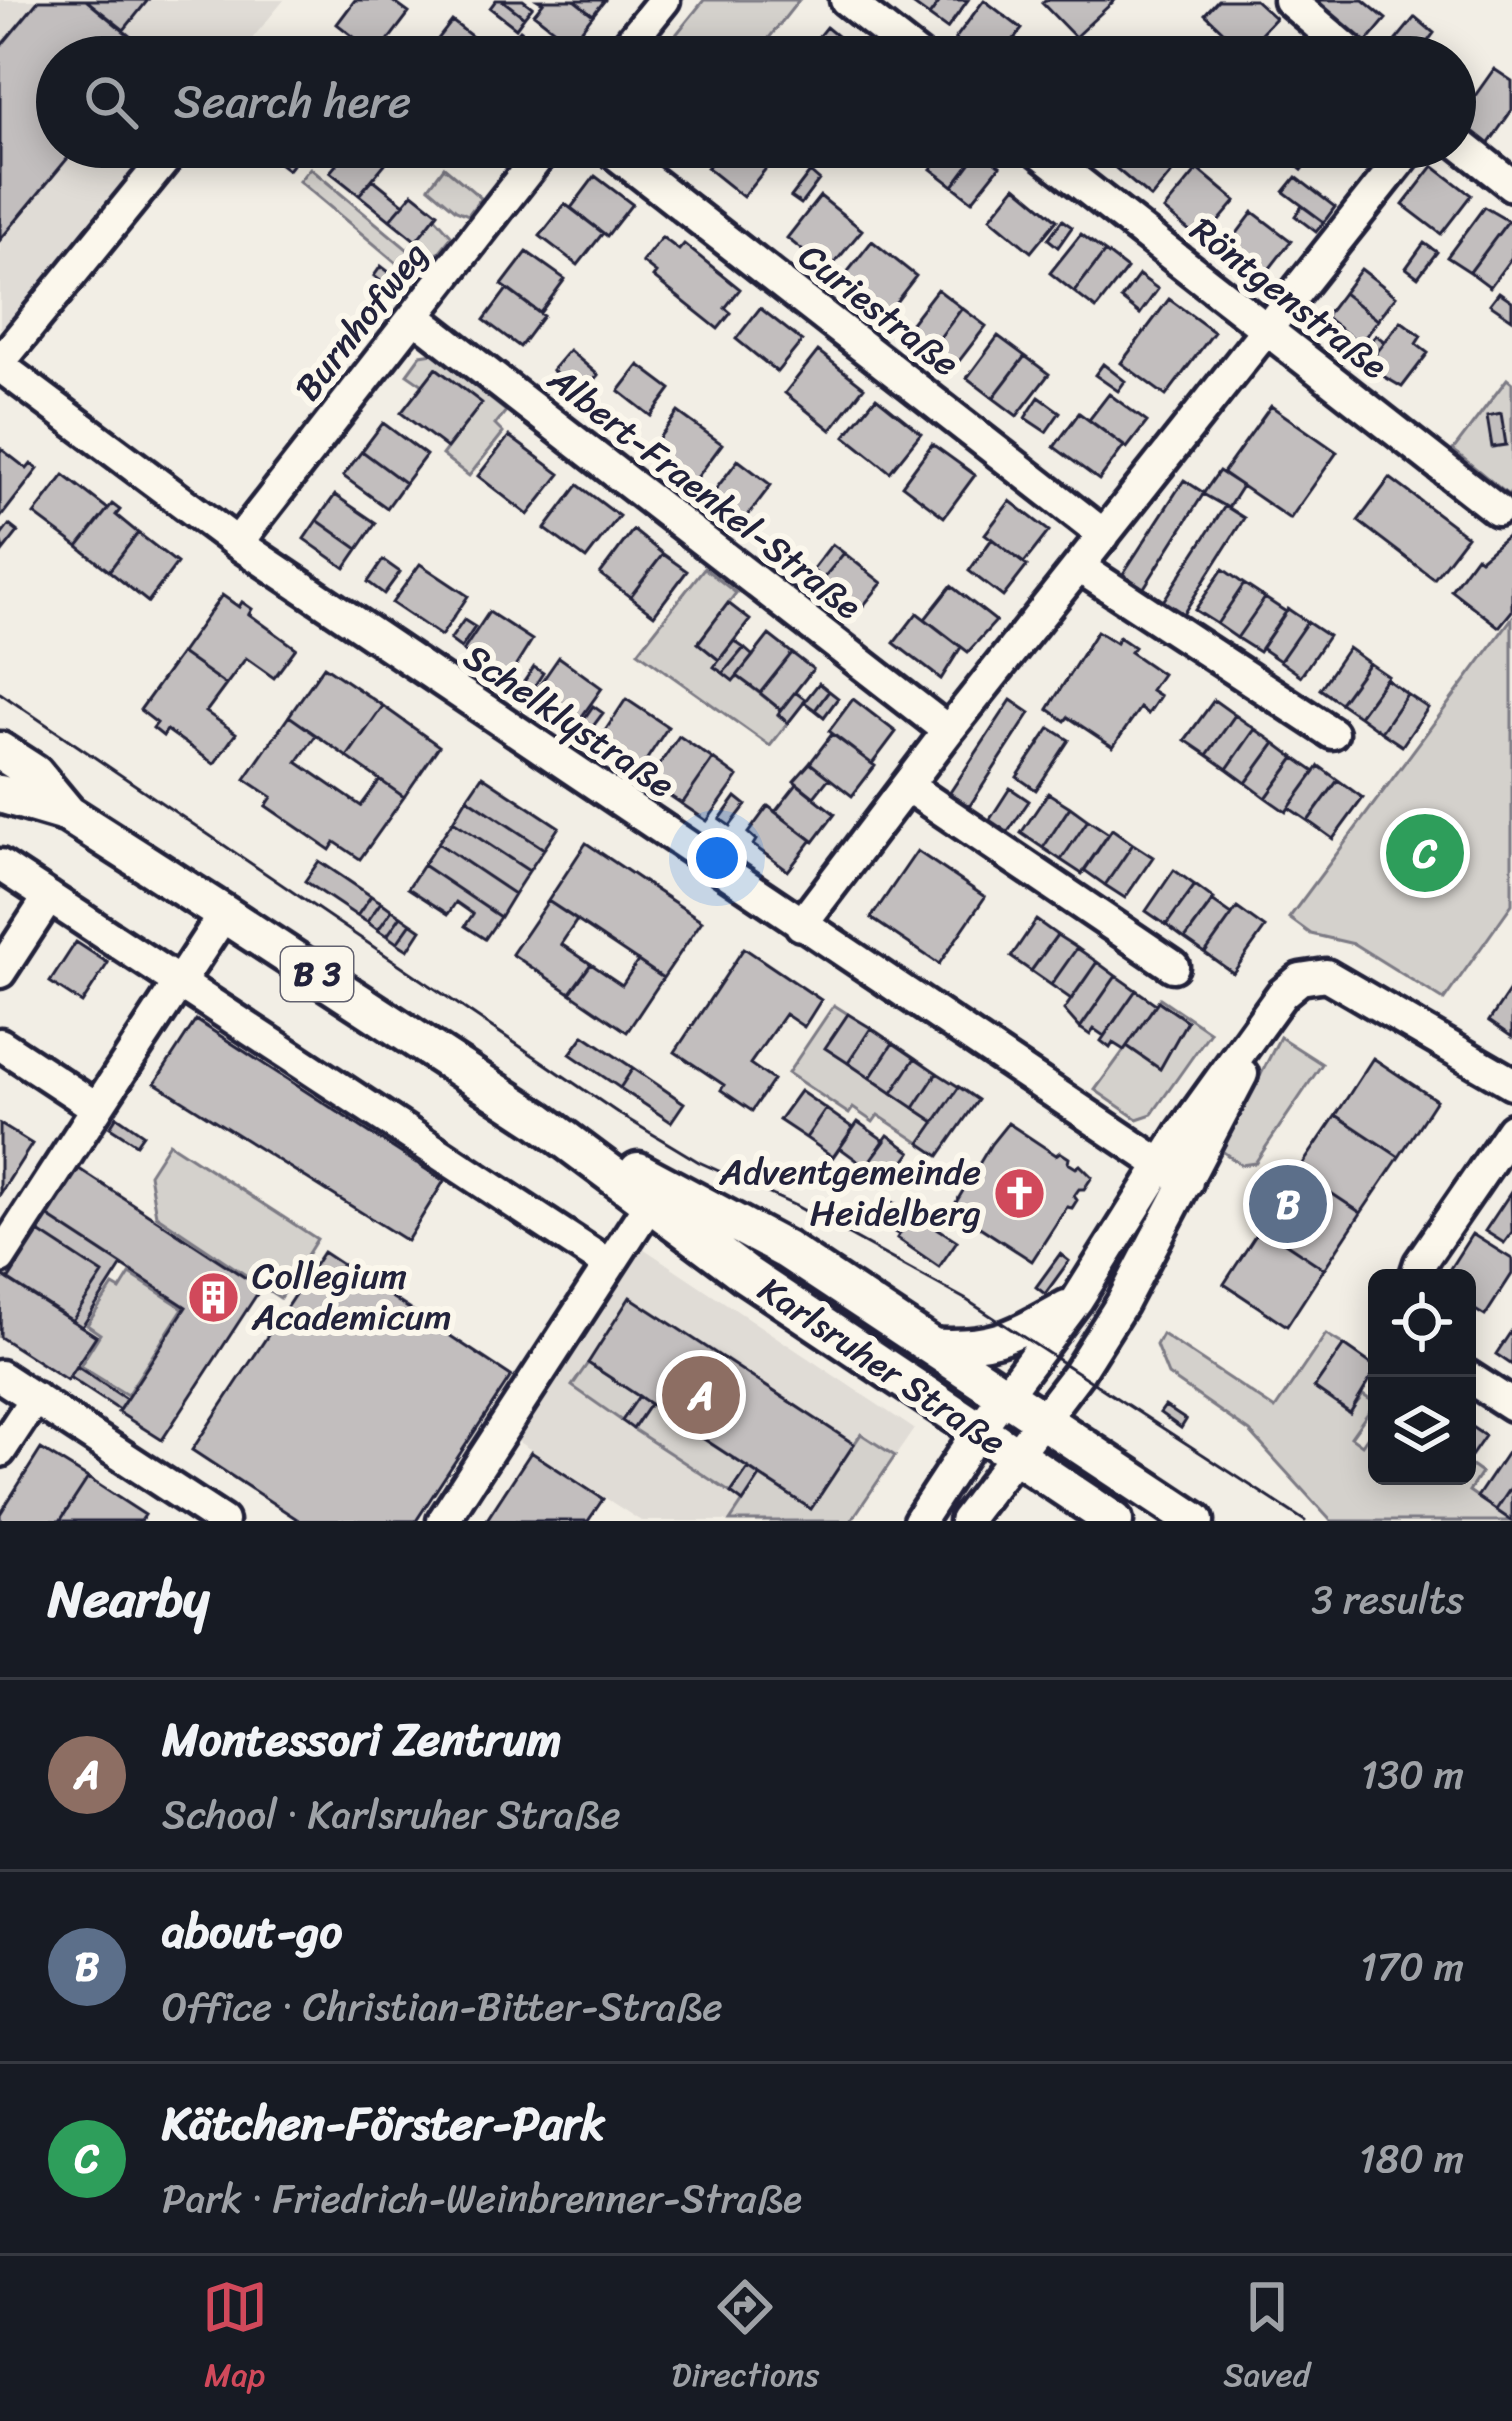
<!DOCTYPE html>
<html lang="en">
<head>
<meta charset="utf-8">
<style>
	:root { --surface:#171b24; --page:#20242c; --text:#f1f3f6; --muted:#9ea1a6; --line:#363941; --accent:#d1495b }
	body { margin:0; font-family:Sriracha,sans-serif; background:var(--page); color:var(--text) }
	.controls { position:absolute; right:36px; bottom:36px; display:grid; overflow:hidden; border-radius:18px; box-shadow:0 6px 30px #0003 }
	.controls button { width:108px; height:108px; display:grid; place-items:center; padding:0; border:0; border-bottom:3px solid var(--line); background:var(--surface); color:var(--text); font:60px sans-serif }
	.you { position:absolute; left:717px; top:858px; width:42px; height:42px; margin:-30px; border:9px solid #fff; border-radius:50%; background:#1a73e8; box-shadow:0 0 0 18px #1a73e833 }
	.badge { display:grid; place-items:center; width:78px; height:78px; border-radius:50%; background:var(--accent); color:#fff; font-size:39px; font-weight:700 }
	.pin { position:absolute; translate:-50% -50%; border:6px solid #fff; box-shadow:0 3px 12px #0006 }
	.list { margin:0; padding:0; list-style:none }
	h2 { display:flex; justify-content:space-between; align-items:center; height:156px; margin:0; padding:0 48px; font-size:51px }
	h2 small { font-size:39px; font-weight:400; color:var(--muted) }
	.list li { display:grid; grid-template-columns:78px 1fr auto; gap:36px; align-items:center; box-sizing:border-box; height:192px; padding:0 48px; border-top:3px solid var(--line) }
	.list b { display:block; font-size:45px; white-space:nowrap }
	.list p { margin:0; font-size:39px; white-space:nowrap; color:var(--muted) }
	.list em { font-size:39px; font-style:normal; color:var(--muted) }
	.icon { flex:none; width:66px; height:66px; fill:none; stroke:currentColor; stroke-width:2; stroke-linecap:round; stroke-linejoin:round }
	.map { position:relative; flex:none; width:1512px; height:1521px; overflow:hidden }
	.search { position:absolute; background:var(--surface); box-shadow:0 6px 30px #0003; left:36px; right:36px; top:36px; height:132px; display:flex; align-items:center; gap:30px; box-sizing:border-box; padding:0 42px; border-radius:66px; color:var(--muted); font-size:45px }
	.sheet { height:732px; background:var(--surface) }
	nav { display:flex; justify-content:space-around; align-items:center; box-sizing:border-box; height:168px; border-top:3px solid var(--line); background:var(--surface); font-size:33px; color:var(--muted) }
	nav a { display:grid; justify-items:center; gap:6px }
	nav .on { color:var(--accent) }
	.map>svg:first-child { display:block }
</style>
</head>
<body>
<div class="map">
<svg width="1512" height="1521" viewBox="0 0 1512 1521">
	<rect width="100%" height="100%" fill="#f2eee5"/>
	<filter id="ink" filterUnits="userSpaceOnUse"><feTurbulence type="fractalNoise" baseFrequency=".00833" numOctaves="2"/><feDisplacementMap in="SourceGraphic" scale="24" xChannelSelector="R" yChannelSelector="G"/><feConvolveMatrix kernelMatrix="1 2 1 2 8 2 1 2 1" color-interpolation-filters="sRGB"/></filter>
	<g filter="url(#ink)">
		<path fill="#e0dcd6" d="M0 0H284L237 57H57V147H163L18 324 0 328Z
			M637 1244 914 1429 851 1521H641L511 1437Z"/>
		<path fill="#d4d1cc" stroke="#7b7a84" stroke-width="3" d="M704 0H799L754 57H658Z
			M444 167 481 198 468 215 456 210 429 187Z
			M310 168 408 250 435 217 452 236 417 280 299 181Z
			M433 353 506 411 495 425 503 433 469 476 442 455 481 403 436 368 423 385 407 374 421 355Z
			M1507 379 1512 383V490L1508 495 1453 450Z
			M704 568 736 593 698 643 719 660 715 667 733 680 737 676 781 710 778 715 788 723 770 746 638 652Z
			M1512 618V904L1444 1000 1354 944 1311 934 1289 918Z
			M1160 998 1210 1032 1152 1114 1137 1119 1095 1090 1127 1046 1160 1068 1187 1021 1158 1001Z
			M834 1005 848 1014 826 1048 935 1122 920 1143 878 1115 873 1122 853 1108 849 1114 788 1073Z
			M1280 1037 1322 1064 1255 1163 1241 1165 1222 1151Z
			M169 1143 317 1239 280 1298 156 1215 149 1174Z
			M130 1274 183 1308 127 1395 80 1366 100 1334 87 1325 113 1286 120 1290Z
			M1162 1334 1275 1409 1326 1334 1344 1345 1314 1388 1349 1413 1363 1395 1375 1403 1351 1437 1362 1445 1373 1429 1377 1432V1476H1442L1452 1483 1458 1476H1467V1463L1481 1473 1469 1491 1512 1521H1331L1250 1432 1168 1375 1156 1345Z
			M588 1363 639 1396 622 1421 572 1386Z
			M650 1404 748 1468 731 1493 633 1429Z
			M861 1434 895 1456 851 1521H730L760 1476 811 1509Z"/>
		<path fill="#c2bebe" stroke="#22223b" stroke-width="3" d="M39 0H86L153 55 57 57V147H77L0 240V47Z
			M86 0H148L124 30Z
			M355 0H391L409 13 377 55 337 24Z
			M496 0H502L524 17 516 28 490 8Z
			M502 0H523L532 7 524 17Z
			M538 0H574L593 15 571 43 534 14 543 3Z
			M574 0H605L593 15Z
			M907 0H941L929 16Z
			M941 0H968L947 29 929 16Z
			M984 0 1022 29 1010 44 1015 48 1008 57H978L955 39Z
			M1045 0H1115L1075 37 1042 3Z
			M1218 0H1255L1275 18 1244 51 1205 14Z
			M1312 0H1363L1386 19 1365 44Z
			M1415 17 1434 33 1428 41 1435 47 1427 57H1382Z
			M452 21 475 39 460 57H452L435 43Z
			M826 27 859 54 857 57H802Z
			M520 30 553 57H506L501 53Z
			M1306 42 1324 57H1293Z
			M1494 69 1512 81V110L1487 146 1455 124Z
			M266 147H306L288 170 263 151Z
			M351 147H384L393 154 359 195 330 172Z
			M460 147H492L480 162Z
			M724 147H744L768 166 743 197 707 168Z
			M948 147 980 150 953 186 931 169Z
			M1126 147H1171L1184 158 1151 198 1111 164Z
			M1274 147H1320L1302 170Z
			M980 150 1000 166 972 201 953 186Z
			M1433 166 1471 195 1441 234 1403 205Z
			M1198 169 1236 201 1202 241 1164 210Z
			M810 172 819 180 801 204 791 197Z
			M595 176 632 204 607 236 571 208Z
			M1296 177 1335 207 1324 222 1284 192Z
			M373 179 404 204 390 220 359 195Z
			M1016 186 1057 220 1031 252 990 218Z
			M413 193 438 213 416 241 390 220Z
			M820 196 862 230 828 271 787 238Z
			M565 204 603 233 578 265 540 236Z
			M1302 206 1324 222 1316 232 1295 216Z
			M1484 207 1508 221 1470 272 1447 257Z
			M1253 212 1291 241 1260 281 1223 252Z
			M1062 220 1072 227 1058 247 1048 239Z
			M1508 221 1512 224V257L1490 287 1470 272Z
			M1081 234 1105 252 1074 292 1050 273Z
			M662 237 679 250 684 244 740 289 725 308 731 313 718 329 653 277 656 273 642 262Z
			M872 241 916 276 886 315 842 279Z
			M1424 243 1437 252 1418 277 1406 268Z
			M527 252 565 279 540 313 502 285Z
			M1105 252 1127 269 1096 309 1074 292Z
			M381 266 402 282 395 292 374 276Z
			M1361 269 1396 296 1378 320 1343 293Z
			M1139 275 1158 289 1140 314 1121 299Z
			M507 289 543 316 520 347 484 320Z
			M937 289 962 308 930 351 904 332Z
			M1499 292 1512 301V319L1490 304Z
			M1343 293 1378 320 1360 344 1325 317Z
			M1169 299 1214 332 1166 396 1121 363Z
			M760 308 802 341 777 372 736 339Z
			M962 308 986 326 953 369 930 351Z
			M1401 321 1421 336 1416 344 1428 353 1402 387 1366 366Z
			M1376 335 1385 342 1370 361 1361 354Z
			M998 336 1025 356 993 398 967 378Z
			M569 350 598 375 582 394 552 370Z
			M818 351 864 387 831 430 785 393Z
			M1025 356 1049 374 1017 416 993 398Z
			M1103 364 1125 381 1118 391 1095 375Z
			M639 365 671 389 651 416 619 391Z
			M436 368 482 403 447 448 401 413Z
			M1109 394 1147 422 1127 448 1089 420Z
			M876 397 921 433 890 472 845 436Z
			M1039 397 1060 412 1046 432 1025 418Z
			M1271 406 1337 452 1290 519 1223 473Z
			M678 412 722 444 691 486 647 454Z
			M1079 413 1124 446 1099 480 1054 447Z
			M1501 413 1506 445 1492 447 1487 416Z
			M383 423 426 455 405 483 362 451Z
			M509 436 560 474 528 515 478 476Z
			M932 444 975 475 944 517 902 485Z
			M0 448 27 469 31 464 38 469 0 518Z
			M362 451 405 483 387 508 343 476Z
			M738 460 771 485 742 523 709 498Z
			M1219 471 1242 486 1228 508 1203 494Z
			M64 475 108 509 78 547 34 514Z
			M1390 478 1467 536 1434 579 1358 521Z
			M1184 480 1204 493 1140 594 1119 580Z
			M578 485 619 516 586 559 545 529Z
			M335 495 376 523 358 549 317 520Z
			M1010 501 1049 531 1024 563 985 534Z
			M112 504 120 510 116 515 138 533 109 571 78 547Z
			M1225 506 1244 518 1180 619 1160 606Z
			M317 520 358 549 345 568 304 539Z
			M9 525 18 532 3 551 0 537Z
			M633 530 663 554 630 597 600 574Z
			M138 533 177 563 148 602 109 571Z
			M1507 536 1512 537V611L1499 627 1451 590 1476 556 1480 559Z
			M992 539 1027 566 1003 597 969 571Z
			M832 544 844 553 823 579 812 570Z
			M844 553 882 583 855 616 817 586Z
			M663 554 687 571 654 615 630 597Z
			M383 560 400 572 384 594 368 582Z
			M420 564 468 596 441 636 392 603Z
			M1223 569 1244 584 1217 624 1195 610Z
			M1244 584 1265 598 1237 638 1217 624Z
			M951 586 996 621 968 652 925 619Z
			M222 595 239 607 242 602 252 609 249 614 296 648 274 678 246 658 226 685 181 653Z
			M1265 598 1286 612 1259 652 1237 638Z
			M728 603 750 620 719 660 698 643Z
			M1288 609 1307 622 1280 661 1261 648Z
			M489 612 532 640 507 680 463 651Z
			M917 613 961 647 941 679 894 643Z
			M464 620 475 627 461 648 450 640Z
			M1307 622 1328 636 1301 676 1280 661Z
			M1097 631 1116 643 1119 637 1134 647 1130 652 1162 674 1151 690 1160 696 1148 714 1140 708 1113 747 1068 717 1065 721 1048 709Z
			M769 635 792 653 760 693 737 676Z
			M734 641 744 648 723 673 714 667Z
			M744 648 753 656 733 681 723 673Z
			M1348 648 1369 663 1340 703 1320 689Z
			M181 653 226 685 206 712 236 733 214 764 167 730 163 736 153 728 157 723 140 710Z
			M792 653 813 669 781 710 760 693Z
			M559 657 602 688 575 726 532 696Z
			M1369 663 1388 676 1359 716 1340 703Z
			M324 666 383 706 347 757 289 716Z
			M534 667 543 673 530 693 521 686Z
			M1386 679 1407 694 1381 732 1359 716Z
			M819 683 829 691 815 710 804 702Z
			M829 691 838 698 824 717 815 710Z
			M795 692 806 700 788 723 778 714Z
			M1407 694 1428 708 1402 746 1381 732Z
			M626 699 668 727 641 768 599 740Z
			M853 699 896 732 872 764 829 731Z
			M1011 700 1030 713 969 807 949 794Z
			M1214 700 1235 715 1207 755 1185 740Z
			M383 706 439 746 404 797 347 757Z
			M593 706 603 713 588 733 579 726Z
			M1235 715 1255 729 1227 769 1207 755Z
			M289 716 316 735 297 762 361 806 380 780 404 797 360 859 335 842 330 850 266 806 272 797 245 779Z
			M1050 728 1069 740 1036 790 1017 777Z
			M1255 729 1275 743 1246 783 1227 769Z
			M832 734 875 766 852 796 810 763Z
			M679 736 713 759 682 804 648 781Z
			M1275 743 1295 758 1266 798 1246 783Z
			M1295 758 1315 772 1286 812 1266 798Z
			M713 759 738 777 707 821 682 804Z
			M810 763 829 778 814 797 794 781Z
			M1319 766 1338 780 1308 821 1289 808Z
			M482 776 559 827 544 849 467 798Z
			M1338 780 1363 798 1333 839 1308 821Z
			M797 784 835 814 814 842 775 812Z
			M1010 788 1029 801 1003 839 985 827Z
			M1048 793 1070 807 1043 848 1021 833Z
			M736 797 746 805 730 826 720 819Z
			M467 798 544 849 529 871 453 821Z
			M768 806 812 840 788 871 753 845 756 840 748 833Z
			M1070 807 1088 820 1061 860 1043 848Z
			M1088 820 1109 834 1082 874 1061 860Z
			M453 821 529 871 514 894 438 843Z
			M1112 829 1133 844 1105 885 1084 870Z
			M438 843 514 894 500 917 423 865Z
			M586 843 702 921 663 978 548 901Z
			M1133 844 1153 857 1125 898 1105 885Z
			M917 851 985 897 939 964 871 918Z
			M319 861 371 896 357 916 305 881Z
			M423 865 500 917 485 939 465 926 473 914 456 902 448 914 408 888Z
			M1174 870 1195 885 1166 925 1146 911Z
			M1195 885 1214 899 1185 939 1166 925Z
			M371 896 381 902 367 922 357 916Z
			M548 901 577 920 561 944 591 964 570 993 512 954Z
			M1212 901 1232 915 1205 953 1185 939Z
			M381 902 392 910 378 930 367 922Z
			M1237 908 1265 928 1233 973 1205 953Z
			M392 910 401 916 387 936 378 930Z
			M401 916 411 923 397 943 387 936Z
			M1036 920 1057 935 1031 971 1011 957Z
			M411 923 421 930 408 950 397 943Z
			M1057 935 1077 948 1051 985 1031 971Z
			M76 942 108 963 82 1003 50 982Z
			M744 948 821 1000 804 1027 785 1014 750 1064 773 1080 752 1111 721 1090 724 1085 675 1052Z
			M1077 948 1097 962 1071 999 1051 985Z
			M638 961 663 978 627 1032 570 993 591 964 622 985Z
			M1097 962 1116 976 1080 1028 1064 1010Z
			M1116 976 1136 990 1104 1036 1094 1029 1090 1035 1080 1028Z
			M1512 987V1037L1489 1021Z
			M1136 990 1156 1004 1124 1050 1113 1043 1110 1048 1101 1041Z
			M1158 1001 1187 1021 1160 1069 1127 1046Z
			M848 1014 871 1028 848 1063 825 1048Z
			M196 1020 444 1181 407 1241 155 1083Z
			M871 1028 893 1043 870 1078 848 1063Z
			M584 1035 633 1068 620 1088 570 1054Z
			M893 1043 915 1058 892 1093 870 1078Z
			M915 1058 937 1073 914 1108 892 1093Z
			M1373 1058 1436 1100 1399 1157 1336 1115Z
			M633 1068 684 1103 671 1122 620 1088Z
			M937 1073 959 1087 935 1122 914 1108Z
			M959 1087 978 1100 939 1156 920 1143Z
			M800 1091 826 1109 806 1138 779 1120Z
			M826 1109 853 1128 833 1157 806 1138Z
			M1336 1115 1399 1157 1361 1213 1298 1171Z
			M117 1116 143 1134 136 1144 110 1127Z
			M858 1122 885 1141 866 1167 840 1148Z
			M1008 1123 1056 1155 1060 1152 1069 1158 1068 1163 1076 1168 1080 1165 1092 1177 1084 1189H1079L1074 1196 1077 1200 1072 1208 1067 1207 1032 1261 952 1209 991 1144Z
			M0 1124 32 1144 0 1194Z
			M888 1135 911 1152 892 1179 869 1162Z
			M73 1165 261 1288 162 1440 118 1412 186 1307 41 1212Z
			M1298 1171 1361 1213 1324 1269 1261 1227Z
			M1511 1192 1512 1232 1504 1243 1485 1231Z
			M883 1196 913 1215 899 1235 870 1216Z
			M41 1212 122 1265 82 1327 72 1321 103 1274 39 1232 8 1280 1 1275Z
			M914 1213 957 1241 939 1267 897 1238Z
			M1261 1227 1324 1269 1287 1326 1224 1284Z
			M39 1232 103 1274 72 1321 8 1280Z
			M1472 1234 1512 1259V1274L1485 1316 1467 1305V1278H1444Z
			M323 1252 511 1376 416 1521H300L192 1450Z
			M1060 1254 1069 1261 1045 1294 1036 1287Z
			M1 1275 96 1336 67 1380 0 1337Z
			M630 1297 854 1444 811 1509 588 1363Z
			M1512 1330V1365L1496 1354Z
			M1344 1345 1377 1368 1350 1413 1314 1388Z
			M76 1366 126 1399 119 1410 69 1377Z
			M639 1396 650 1404 633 1429 622 1421Z
			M1165 1406 1186 1420 1181 1428 1160 1413Z
			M1467 1424 1485 1436 1467 1462Z
			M41 1449 88 1478 60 1521H0V1514Z
			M1508 1451 1512 1453V1486L1496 1510 1477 1497Z
			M531 1452 603 1499 588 1521H486Z
			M748 1468 760 1476 743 1502 731 1493Z
			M88 1478 145 1515 141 1521H60Z
			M1512 1486V1521L1496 1510Z"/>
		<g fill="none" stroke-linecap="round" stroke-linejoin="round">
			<defs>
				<path id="minor" d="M846 0 919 57
					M1289 0 1356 57
					M618 57 664 0
					M1455 140 1512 185
					M607 147 1104 535
					M1034 147 1497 510
					M414 316 948 731
					M0 362 175 147
					M0 366 237 543 1187 1182
					M237 543 546 147
					M1079 567 1332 733
					M907 786 1173 966
					M0 865 609 1265
					M801 925 948 731 1411 147
					M0 972 49 897
					M0 1044 97 1108 224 914
					M0 1258 97 1108
					M1415 1278 1420 1263 1512 1129
					M926 1344C993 1349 1010 1337 1066 1306
					M0 1376 222 1521
					M1467 1376 1512 1405
					M0 1451 35 1398
					M443 1521 650 1203
					M919 1521 978 1431 1077 1300 1181 1134 1282 994 1300 979 1326 975 1512 1083
					M965 1521 1078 1373 1122 1303 1242 1074"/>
				<path id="major" d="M0 751 34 773 68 814
					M0 794 68 814 224 914 539 1120 745 1274 1114 1521
					M638 1171 786 1250 1195 1521"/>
			</defs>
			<use href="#minor" stroke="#22223b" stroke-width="39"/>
			<use href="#major" stroke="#22223b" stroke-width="45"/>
			<use href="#minor" stroke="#fbf7ec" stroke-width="30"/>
			<use href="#major" stroke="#fbf7ec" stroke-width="36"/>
			<path stroke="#22223b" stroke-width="3" d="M0 693 621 1115 699 1162 796 1206 965 1299 1305 1521"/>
		</g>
	</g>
	<defs>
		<symbol id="church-disc" viewBox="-11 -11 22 22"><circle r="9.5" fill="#d1495b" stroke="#fbf7ec"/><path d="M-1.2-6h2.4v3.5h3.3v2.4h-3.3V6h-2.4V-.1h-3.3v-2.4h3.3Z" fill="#fff"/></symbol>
		<symbol id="building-disc" viewBox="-11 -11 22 22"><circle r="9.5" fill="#d1495b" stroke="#fbf7ec"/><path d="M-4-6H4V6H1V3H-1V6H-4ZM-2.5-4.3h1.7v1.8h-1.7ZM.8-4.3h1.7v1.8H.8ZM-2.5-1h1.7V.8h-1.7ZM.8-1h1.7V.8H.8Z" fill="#fff"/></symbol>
	</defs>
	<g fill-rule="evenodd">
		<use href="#church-disc" x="990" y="1164" width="59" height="59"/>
		<use href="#building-disc" x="184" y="1268" width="59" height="59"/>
	</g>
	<g text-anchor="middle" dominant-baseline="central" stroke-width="12" stroke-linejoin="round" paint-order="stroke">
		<rect fill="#fbf7ec" stroke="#636270" stroke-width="3" x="281" y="947" width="72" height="54" rx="9"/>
		<g font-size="33" font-weight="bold" fill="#22223b">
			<text x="317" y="974">B 3</text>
		</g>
		<g font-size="36" fill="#22223b" stroke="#fbf7ec">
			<text transform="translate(1289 298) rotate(38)">Röntgenstraße</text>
			<text transform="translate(879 310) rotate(38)">Curiestraße</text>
			<text transform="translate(361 321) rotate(-52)">Burnhofweg</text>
			<text transform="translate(705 493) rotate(38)">Albert-Fraenkel-Straße</text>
			<text transform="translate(569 721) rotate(34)">Schelklystraße</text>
			<text transform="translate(882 1366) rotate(34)">Karlsruher Straße</text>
		</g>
		<g font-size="36" fill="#22223b" stroke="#fbf7ec" text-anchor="end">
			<text x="981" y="1172">Adventgemeinde<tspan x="981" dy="41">Heidelberg</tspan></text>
			<text x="252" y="1276" text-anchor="start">Collegium<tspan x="252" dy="41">Academicum</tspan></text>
		</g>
	</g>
</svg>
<div class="controls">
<button><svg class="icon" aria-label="locate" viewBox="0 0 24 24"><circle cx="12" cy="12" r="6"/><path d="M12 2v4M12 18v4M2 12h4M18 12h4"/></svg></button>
<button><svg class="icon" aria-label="layers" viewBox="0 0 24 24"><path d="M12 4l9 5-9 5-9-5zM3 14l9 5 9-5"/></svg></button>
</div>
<div class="you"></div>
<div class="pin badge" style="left:701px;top:1395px;background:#8d6e63">A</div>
<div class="pin badge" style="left:1288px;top:1204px;background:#5c6f8a">B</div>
<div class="pin badge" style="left:1425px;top:853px;background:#2e9e5b">C</div>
<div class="search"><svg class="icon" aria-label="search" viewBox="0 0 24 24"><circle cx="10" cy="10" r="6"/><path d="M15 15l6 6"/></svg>Search here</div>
</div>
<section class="sheet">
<h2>Nearby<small>3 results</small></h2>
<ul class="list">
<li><span class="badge" style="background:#8d6e63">A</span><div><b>Montessori Zentrum</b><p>School · Karlsruher Straße</p></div><em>130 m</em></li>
<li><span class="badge" style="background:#5c6f8a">B</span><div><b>about-go</b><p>Office · Christian-Bitter-Straße</p></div><em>170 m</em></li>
<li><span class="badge" style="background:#2e9e5b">C</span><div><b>Kätchen-Förster-Park</b><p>Park · Friedrich-Weinbrenner-Straße</p></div><em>180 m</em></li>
</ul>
</section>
<nav>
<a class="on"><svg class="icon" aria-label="map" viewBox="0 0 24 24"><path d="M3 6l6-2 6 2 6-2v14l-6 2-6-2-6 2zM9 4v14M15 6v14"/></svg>Map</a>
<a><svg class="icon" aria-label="directions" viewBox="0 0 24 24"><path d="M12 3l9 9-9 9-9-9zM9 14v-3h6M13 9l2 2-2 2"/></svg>Directions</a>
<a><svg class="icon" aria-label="saved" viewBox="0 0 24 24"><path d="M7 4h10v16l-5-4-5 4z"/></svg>Saved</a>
</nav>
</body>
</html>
